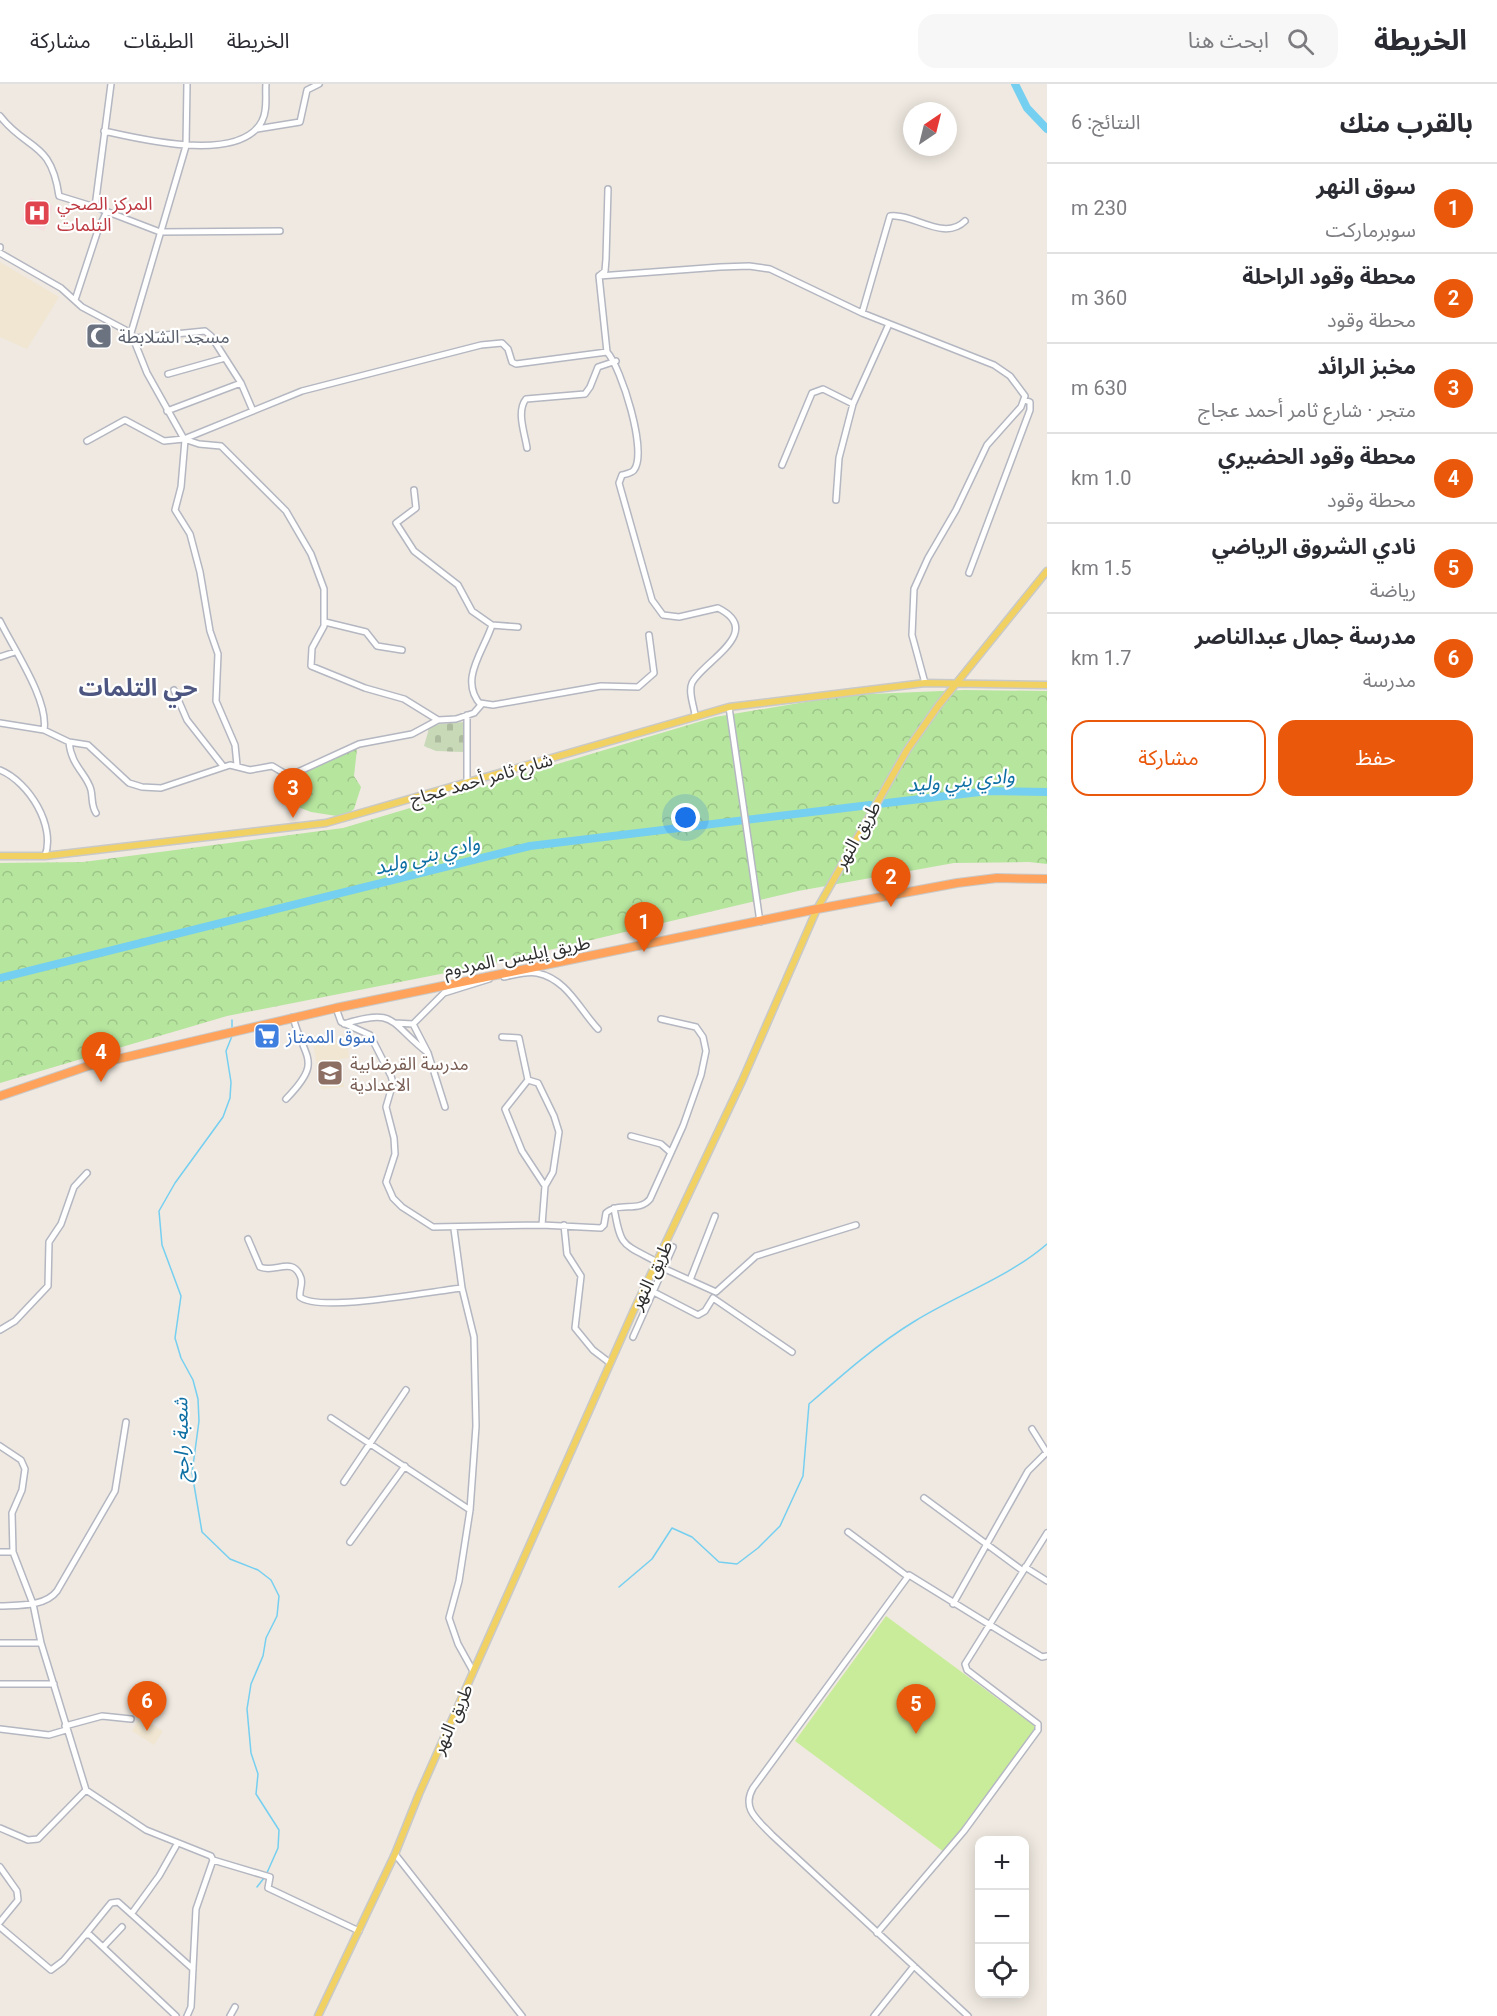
<!DOCTYPE html>
<html lang="ar">
<head>
<meta charset="utf-8">
<style>
	:root { --surface:#fff; --page:#f7f7f7; --text:#2b2b33; --muted:#7c7c81; --line:#e1e1e2; --accent:#ea580c }
	body { margin:0; font-family:Roboto,"Noto Sans Arabic",sans-serif; background:var(--page); color:var(--text); direction:rtl }
	.controls { position:absolute; right:18px; bottom:18px; display:grid; overflow:hidden; border-radius:12px; box-shadow:0 3px 15px #0003 }
	.controls button { width:54px; height:54px; display:grid; place-items:center; padding:0; border:0; border-bottom:2px solid var(--line); background:var(--surface); color:var(--text); font:30px sans-serif }
	.compass { position:absolute; left:903px; top:18px; width:54px; height:54px; border-radius:50%; background:var(--surface); box-shadow:0 3px 15px #0003; rotate:35deg }
	.you { position:absolute; left:686px; top:734px; width:21px; height:21px; margin:-15px; border:4px solid #fff; border-radius:50%; background:#1a73e8; box-shadow:0 0 0 9px #1a73e833 }
	.badge { display:grid; place-items:center; width:39px; height:39px; border-radius:50%; background:var(--accent); color:#fff; font-size:20px; font-weight:700 }
	.pin { position:absolute; translate:-50% -50px; filter:drop-shadow(0 2px 3px #0008) }
	.pin::after { content:''; position:absolute; top:32px; width:21px; height:18px; background:inherit; clip-path:polygon(0 0,100% 0,50% 100%) }
	.list { margin:0; padding:0; list-style:none }
	h2 { display:flex; justify-content:space-between; align-items:center; height:78px; margin:0; padding:0 24px; font-size:26px }
	h2 small { font-size:20px; font-weight:400; color:var(--muted) }
	.list li { display:grid; grid-template-columns:39px 1fr auto; gap:18px; align-items:center; box-sizing:border-box; height:90px; padding:0 24px; border-top:2px solid var(--line) }
	.list b { display:block; font-size:22px; white-space:nowrap }
	.list p { margin:0; font-size:20px; white-space:nowrap; color:var(--muted) }
	.list em { font-size:20px; font-style:normal; color:var(--muted) }
	.actions { display:flex; gap:12px; padding:18px 24px }
	.actions a { flex:1; padding:14px 0; border:2px solid var(--accent); border-radius:18px; text-align:center; font-size:21px; color:var(--accent) }
	.actions .main { background:var(--accent); color:#fff }
	.icon { flex:none; width:33px; height:33px; fill:none; stroke:currentColor; stroke-width:2; stroke-linecap:round; stroke-linejoin:round }
	.map { position:relative; flex:none; width:1047px; height:1932px; overflow:hidden; direction:ltr }
	header { display:flex; align-items:center; gap:36px; box-sizing:border-box; height:84px; padding:0 30px; background:var(--surface); border-bottom:2px solid var(--line) }
	header strong { font-size:28px }
	nav { display:flex; gap:33px; margin-inline-start:auto; font-size:21px }
	.search { width:420px; height:54px; background:var(--page); display:flex; align-items:center; gap:15px; box-sizing:border-box; padding:0 21px; border-radius:18px; color:var(--muted); font-size:22px }
	main { display:flex }
	aside { flex:1; background:var(--surface) }
	.map>svg:first-child { display:block }
</style>
</head>
<body>
<header>
<strong>الخريطة</strong>
<div class="search"><svg class="icon" aria-label="search" viewBox="0 0 24 24"><circle cx="10" cy="10" r="6"/><path d="M15 15l6 6"/></svg>ابحث هنا</div>
<nav><a>الخريطة</a><a>الطبقات</a><a>مشاركة</a></nav>
</header>
<main>
<aside>
<h2>بالقرب منك<small>النتائج: 6</small></h2>
<ul class="list">
<li><span class="badge">1</span><div><b>سوق النهر</b><p>سوبرماركت</p></div><em>230 m</em></li>
<li><span class="badge">2</span><div><b>محطة وقود الراحلة</b><p>محطة وقود</p></div><em>360 m</em></li>
<li><span class="badge">3</span><div><b>مخبز الرائد</b><p>متجر · شارع ثامر أحمد عجاج</p></div><em>630 m</em></li>
<li><span class="badge">4</span><div><b>محطة وقود الحضيري</b><p>محطة وقود</p></div><em>1.0 km</em></li>
<li><span class="badge">5</span><div><b>نادي الشروق الرياضي</b><p>رياضة</p></div><em>1.5 km</em></li>
<li><span class="badge">6</span><div><b>مدرسة جمال عبدالناصر</b><p>مدرسة</p></div><em>1.7 km</em></li>
</ul>
<div class="actions"><a class="main">حفظ</a><a>مشاركة</a></div>
</aside>
<div class="map">
<svg width="1047" height="1932" viewBox="0 0 1047 1932">
	<defs>
		<pattern id="forest-crowns" width="20" height="18" patternUnits="userSpaceOnUse" patternTransform="scale(1.5)"><rect width="20" height="18" fill="#b6e59e"/><path d="M2 6a3 3 0 1 1 6 0M12 15a3 3 0 1 1 6 0" fill="none" stroke="#9dc588"/></pattern>
		<pattern id="cemetery-stones" width="16" height="16" patternUnits="userSpaceOnUse" patternTransform="scale(1.5)"><rect width="16" height="16" fill="#c8d9b8"/><path d="M2 7V4a2 2 0 0 1 4 0v3zM10 15v-3a2 2 0 0 1 4 0v3z" fill="#acbb9e"/></pattern>
	</defs>
	<rect width="100%" height="100%" fill="#efe9e1"/>
	<path fill="#f0e6d1" d="M0 178 59 213 27 265 0 253Z
		M347 954 349 974 340 975 344 1003 321 1005 313 959Z
		M140 1633 163 1647 154 1661 132 1647Z"/>
	<path fill="#f5dfe0" d="M30 114 53 122 44 147 21 136Z"/>
	<path fill="url(#forest-crowns)" d="M965 606 1047 607V780L1029 778 954 779 798 807 486 881 227 932 0 999V779L83 778 343 744 715 633 847 611Z
		M357 665 354 692 361 703 354 725 343 733 311 728 288 719 299 689 339 669Z"/>
	<path fill="url(#cemetery-stones)" d="M464 638 466 657 463 668 436 667 424 662 430 641Z"/>
	<path fill="#c9ec9a" d="M886 1532 1036 1643 944 1768 795 1657Z"/>
	<g fill="none" stroke-linecap="round" stroke-linejoin="round">
		<path stroke="#75cff0" stroke-width="1.5" d="M232 943V936
			M232 952 226 967 231 998 230 1014 223 1033 175 1099 159 1127 162 1161 181 1212 175 1254 181 1274 193 1296 198 1315 199 1337 192 1389 202 1448 230 1475 258 1486 271 1496 279 1512 277 1532 266 1554 263 1572 251 1600 247 1625 251 1669 258 1690 256 1710 279 1746 278 1764 266 1791
			M619 1503 652 1475 672 1444 692 1453 719 1478 737 1480 758 1464 780 1442 803 1392 809 1320C842 1291 877 1260 915 1237 957 1211 1009 1193 1047 1160
			M257 1803 264 1794"/>
		<path stroke="#75cff0" stroke-width="8" d="M1015 0 1027 24 1047 45
			M878 720 988 707 1047 708
			M0 894 530 762 870 721"/>
		<defs>
			<path id="minor" d="M111 0 95 123 160 148 280 147
				M0 32C27 67 51 56 59 112L95 123
				M257 45 300 38 307 6 319 0
				M104 47C140 55 240 80 262 37 268 26 265 11 266 0
				M0 163V164
				M0 169 61 204 82 223 131 249 147 289 184 355 302 307 481 261 502 259 508 265 512 278 516 280 607 268 599 192 605 187 606 175 608 105
				M599 192 720 183 749 182 770 185 862 229 994 281 1010 292 1025 312 1021 323 987 361 956 426 928 474 914 505 912 551 925 599
				M75 216 98 146 106 129
				M862 229 890 132C913 129 944 158 965 137
				M131 249 186 62 187 0
				M135 254 205 247 211 252 241 299 253 327
				M607 268C621 283 648 368 634 386 632 389 626 390 622 391L619 399 652 516 663 531 679 533 718 524C766 548 702 578 692 599 688 608 694 622 695 631
				M168 290 225 274
				M167 327 241 299
				M185 356 181 403 175 426 190 450 200 488 210 547 218 570 216 617 235 661 237 681
				M87 357 125 336 164 357 184 355 199 360 221 362 286 427 311 470 324 505V542L312 564 311 582 365 604 404 615 438 636
				M527 364C525 350 516 327 526 315L585 310 590 303 598 283 616 277
				M782 381 812 309 823 305 853 320
				M414 406 416 424 396 439 414 467 458 501 472 527 492 541
				M836 416 839 374 853 320 889 240
				M969 489 1030 326V318L1024 316
				M0 537C13 564 49 616 44 646
				M325 538 366 548 377 562 402 566
				M0 573 15 568
				M174 606 187 636 223 682
				M480 619 493 621 601 602 638 603 654 589 649 551
				M729 623 760 838
				M467 631V701
				M0 639 44 646 69 658 88 661 129 699 142 703 161 704 230 681 250 686 272 682 289 692 359 660 412 650 438 636 456 635 474 629 481 621C458 596 484 567 492 541L518 543
				M69 658C71 682 87 690 91 706 93 715 91 721 96 729
				M0 686C29 698 56 742 45 772
				M504 893C514 891 527 887 537 889 567 895 579 925 598 945
				M336 924 341 938 370 951 391 992 393 999 386 1023 394 1054 395 1070 386 1098 393 1114 402 1123 433 1143 542 1141 545 1102 553 1088 559 1048 554 1032 538 999 528 996 505 1025 522 1067 545 1102
				M395 939 413 940 444 909 489 895
				M344 940C397 923 389 939 428 969
				M413 940 428 969 445 1023
				M502 953 519 954 528 996
				M286 1015C324 976 304 976 293 933
				M631 1052 661 1060 670 1068
				M614 1124C621 1164 622 1159 657 1178
				M542 1141 601 1144 604 1141 606 1129C619 1117 639 1129 650 1115L683 1042 701 991 706 967 703 953 696 943 661 935
				M564 1141 567 1170 581 1192 575 1244 593 1266 610 1279
				M454 1145 462 1204 474 1253 476 1342 470 1426 459 1497 449 1534 458 1560 473 1587
				M248 1155 260 1183C275 1190 293 1171 301 1194 303 1201 299 1206 300 1213 320 1229 433 1207 462 1204
				M665 1185 716 1208 756 1172 856 1141
				M690 1196 715 1132
				M644 1203 698 1231 705 1227 713 1214 792 1268
				M0 1246 15 1237 48 1202 49 1158 61 1140 74 1103 87 1089
				M633 1253 673 1163
				M331 1334 470 1426
				M1032 1345 1047 1369
				M0 1362 21 1376 25 1385 22 1406 12 1429 13 1468 33 1520 41 1559 86 1706 146 1746 211 1772 213 1776 270 1793 268 1804 359 1847
				M344 1398 406 1306
				M924 1414 1023 1487
				M848 1448 907 1492
				M350 1458 405 1382
				M0 1468H13
				M1025 1483 1047 1497
				M953 1520 1028 1387 1047 1368
				M0 1522C18 1521 45 1523 57 1507L115 1407 126 1338
				M0 1559H41
				M0 1600H54
				M65 1642 102 1632 131 1635
				M0 1645 49 1651 66 1646
				M0 1744 28 1756 38 1755 86 1706
				M395 1770 522 1932
				M0 1783 17 1807 18 1816 0 1838
				M132 1829 159 1792 176 1762
				M0 1843 51 1886 63 1877 85 1851H90L176 1932
				M877 1849 964 1747 1038 1646V1640L967 1586 965 1580 1047 1449
				M85 1851 111 1819 118 1818 193 1885
				M104 1862 122 1843
				M187 1932 191 1923 196 1825 213 1776
				M230 1932 235 1923
				M874 1932 914 1882
				M968 1932 772 1751C758 1736 741 1725 753 1704L909 1491 1042 1573 1047 1572"/>
			<path id="major" d="M0 772H45L326 739 729 623 925 599 1047 601
				M318 1932 395 1770 419 1710 633 1228 742 997 817 825 907 666 938 622 1047 487"/>
			<path id="highway" d="M0 1012 88 982 336 924 817 825 957 799 997 794 1047 795"/>
		</defs>
		<use href="#minor" stroke="#b4b7c1" stroke-width="8"/>
		<use href="#major" stroke="#c9c9c9" stroke-width="9"/>
		<use href="#highway" stroke="#c9c9c9" stroke-width="10"/>
		<use href="#minor" stroke="#fff" stroke-width="5"/>
		<use href="#major" stroke="#f2d163" stroke-width="6"/>
		<use href="#highway" stroke="#ffa35c" stroke-width="8"/>
	</g>
	<defs>
		<symbol id="hospital-square" viewBox="-11 -11 22 22"><rect x="-9" y="-9" width="18" height="18" rx="4" fill="#e0444e" stroke="#fff"/><path d="M-5-5h3v3.5h4V-5h3V5h-3V1.5h-4V5h-3Z" fill="#fff"/></symbol>
		<symbol id="mosque-square" viewBox="-11 -11 22 22"><rect x="-9" y="-9" width="18" height="18" rx="4" fill="#6b7280" stroke="#fff"/><path d="M3.5-4.9A6 6 0 1 0 3.5 4.9A5 5 0 1 1 3.5-4.9Z" fill="#fff"/></symbol>
		<symbol id="supermarket-square" viewBox="-11 -11 22 22"><rect x="-9" y="-9" width="18" height="18" rx="4" fill="#3f7fe0" stroke="#fff"/><path d="M-6-5.5h2.5l.6 2H6L4.5 2H-2.5L-4.4-4H-6ZM-1.5 3.2a1.3 1.3 0 1 0 .1 0ZM3 3.2a1.3 1.3 0 1 0 .1 0Z" fill="#fff"/></symbol>
		<symbol id="school-square" viewBox="-11 -11 22 22"><rect x="-9" y="-9" width="18" height="18" rx="4" fill="#8d6e63" stroke="#fff"/><path d="M0-5L7-2L0 1L-7-2ZM-4 1L0 2.5L4 1V4Q0 6-4 4Z" fill="#fff"/></symbol>
	</defs>
	<g fill-rule="evenodd">
		<use href="#hospital-square" x="22" y="114" width="30" height="30"/>
		<use href="#mosque-square" x="84" y="237" width="30" height="30"/>
		<use href="#supermarket-square" x="252" y="937" width="30" height="30"/>
		<use href="#school-square" x="315" y="974" width="30" height="30"/>
	</g>
	<g text-anchor="middle" dominant-baseline="central" stroke-width="4.5" stroke-linejoin="round" paint-order="stroke">
		<g font-size="18" fill="#be3a42" stroke="#fff" text-anchor="start">
			<text x="57" y="119">المركز الصحي<tspan x="57" dy="21">التلمات</tspan></text>
		</g>
		<g font-size="18" fill="#5b616d" stroke="#fff" text-anchor="start">
			<text x="118" y="252">مسجد الشلابطة</text>
		</g>
		<g font-size="18" fill="#2e2e2e" stroke="#fff">
			<text transform="translate(481 695) rotate(-16)">شارع ثامر أحمد عجاج</text>
			<text transform="translate(857 751) rotate(-60)">طريق النهر</text>
			<text transform="translate(517 872) rotate(-11)">طريق إيليس- المردوم</text>
			<text transform="translate(651 1191) rotate(-64)">طريق النهر</text>
			<text transform="translate(452 1635) rotate(-66)">طريق النهر</text>
		</g>
		<g font-size="18" fill="#366cbe" stroke="#fff" text-anchor="start">
			<text x="286" y="952">سوق الممتاز</text>
		</g>
		<g font-size="18" fill="#785e54" stroke="#fff" text-anchor="start">
			<text x="350" y="979">مدرسة القرضابية<tspan x="350" dy="21">الاعدادية</tspan></text>
		</g>
		<g font-size="20" font-style="italic" fill="#0d6fa3" stroke="#fff">
			<text transform="translate(961 696) rotate(-5)">وادي بني وليد</text>
			<text transform="translate(427 771) rotate(-14)">وادي بني وليد</text>
			<text transform="translate(181 1356) rotate(-91)">شعبة راجح</text>
		</g>
		<g font-size="24" font-weight="bold" fill="#4d5680" stroke="#fff">
			<text x="138" y="604">حي التلمات</text>
		</g>
	</g>
</svg>
<div class="controls">
<button>+</button>
<button>−</button>
<button><svg class="icon" aria-label="locate" viewBox="0 0 24 24"><circle cx="12" cy="12" r="6"/><path d="M12 2v4M12 18v4M2 12h4M18 12h4"/></svg></button>
</div>
<svg class="compass" viewBox="-18 -18 36 36"><path d="M0-13l5 13h-10z" fill="#e53935"/><path d="M0 13l5-13h-10z" fill="#7c7c81"/></svg>
<div class="you"></div>
<div class="pin badge" style="left:644px;top:868px">1</div>
<div class="pin badge" style="left:891px;top:823px">2</div>
<div class="pin badge" style="left:293px;top:734px">3</div>
<div class="pin badge" style="left:101px;top:998px">4</div>
<div class="pin badge" style="left:916px;top:1650px">5</div>
<div class="pin badge" style="left:147px;top:1647px">6</div>
</div>
</main>
</body>
</html>
